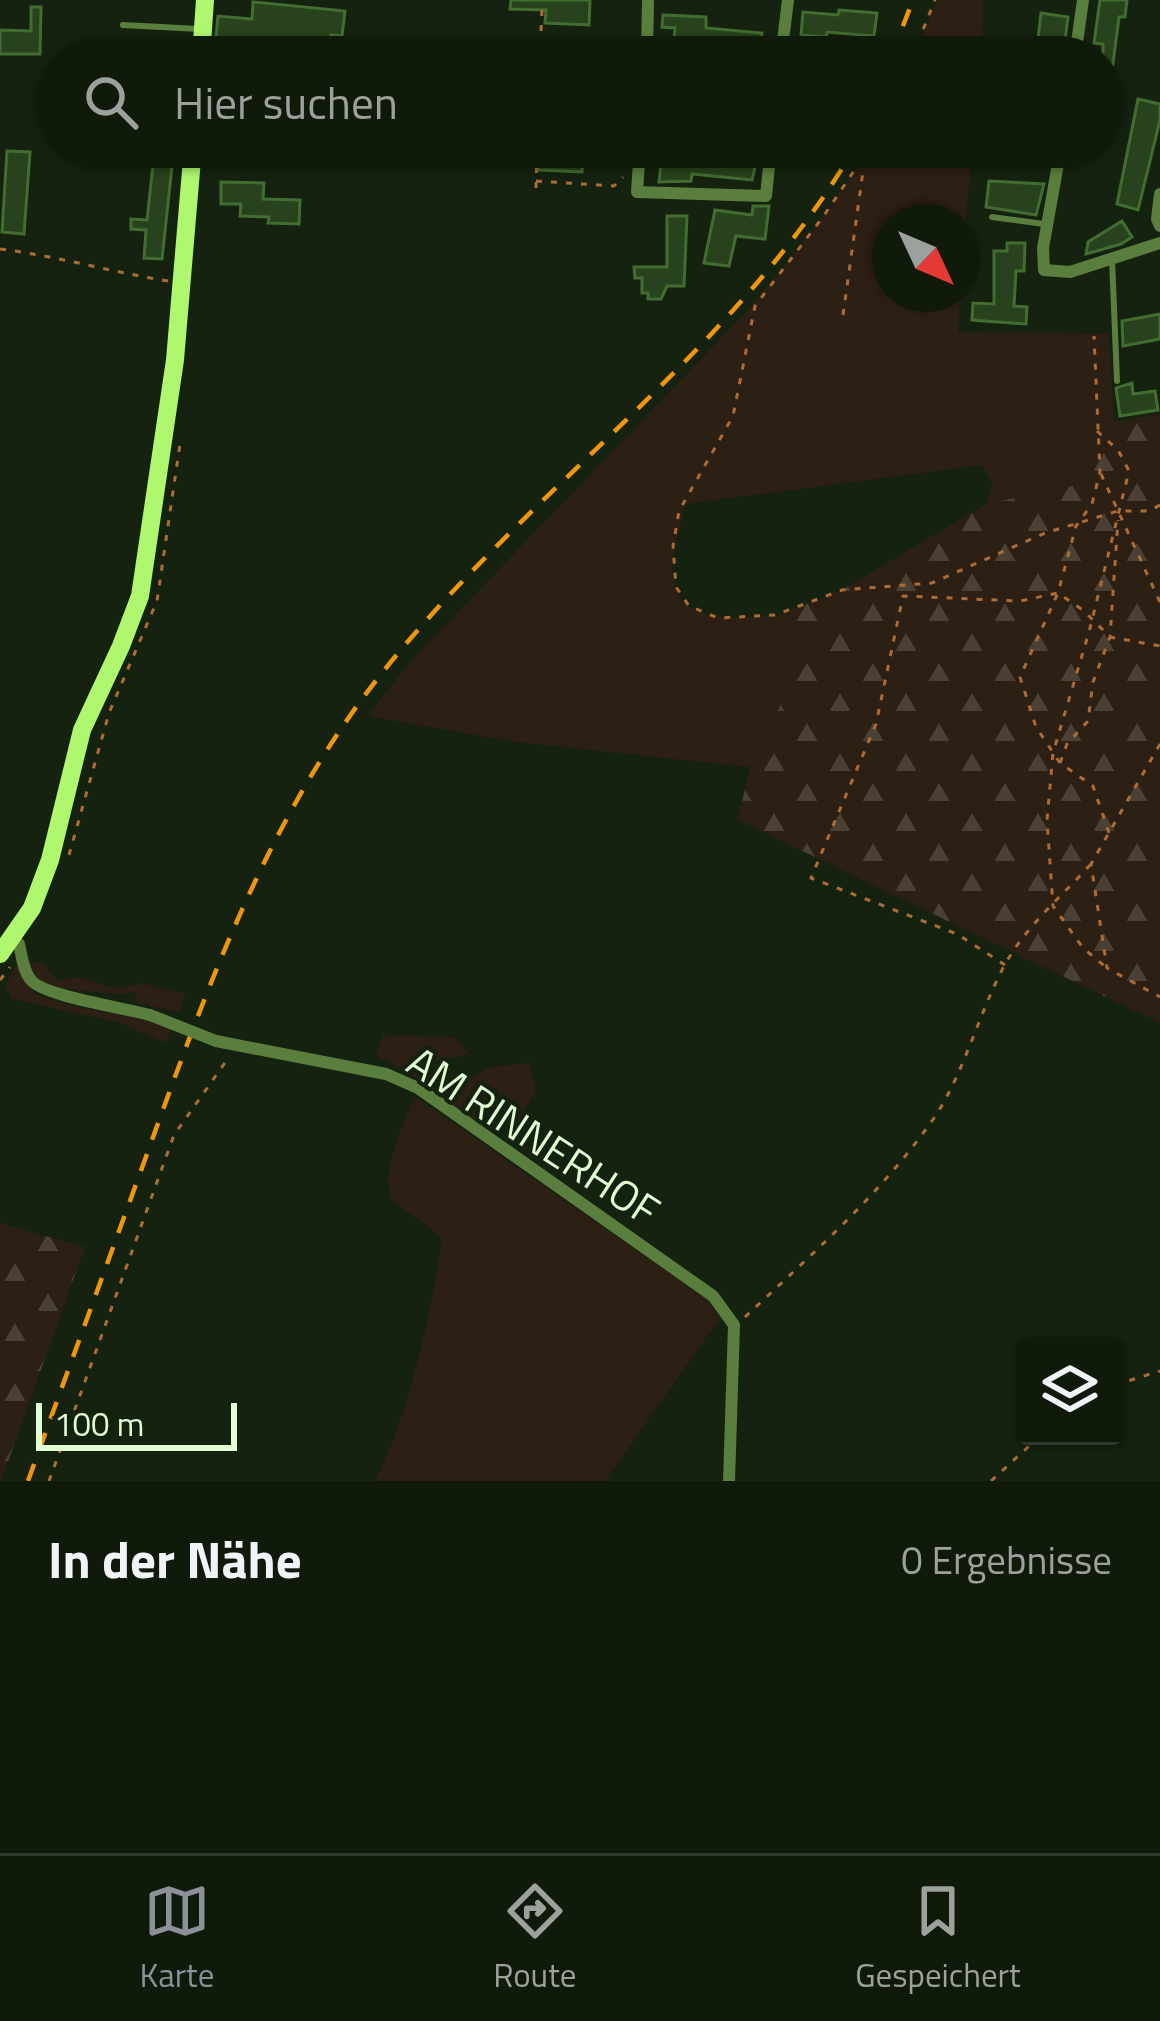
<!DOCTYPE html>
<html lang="de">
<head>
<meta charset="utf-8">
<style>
	:root { --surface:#101a0b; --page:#192314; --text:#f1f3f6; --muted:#9ca19d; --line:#30382c; --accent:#8c9099 }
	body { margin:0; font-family:"Titillium Web",sans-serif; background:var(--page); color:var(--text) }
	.controls { position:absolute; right:36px; bottom:36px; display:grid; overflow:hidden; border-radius:12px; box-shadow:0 3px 9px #0004 }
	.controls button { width:108px; height:108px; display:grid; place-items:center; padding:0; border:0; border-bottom:3px solid var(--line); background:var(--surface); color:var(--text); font:60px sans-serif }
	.compass { position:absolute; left:872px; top:204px; width:108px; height:108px; border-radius:50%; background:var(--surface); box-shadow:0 3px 9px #0004; rotate:134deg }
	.scale { position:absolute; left:36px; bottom:30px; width:201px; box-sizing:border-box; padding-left:12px; border:6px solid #e2fcd3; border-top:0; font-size:33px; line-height:42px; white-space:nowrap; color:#e2fcd3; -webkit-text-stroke:9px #15220f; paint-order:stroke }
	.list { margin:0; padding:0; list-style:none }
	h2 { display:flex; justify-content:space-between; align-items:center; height:156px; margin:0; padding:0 48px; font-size:51px }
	h2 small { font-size:39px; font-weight:400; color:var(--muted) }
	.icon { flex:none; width:66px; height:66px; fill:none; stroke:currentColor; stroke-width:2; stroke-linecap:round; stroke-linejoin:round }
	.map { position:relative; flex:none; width:1160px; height:1481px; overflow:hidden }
	.search { position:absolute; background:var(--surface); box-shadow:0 3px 9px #0004; left:36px; right:36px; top:36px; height:132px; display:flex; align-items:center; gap:30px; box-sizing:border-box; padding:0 42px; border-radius:66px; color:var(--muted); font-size:45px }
	.sheet { height:372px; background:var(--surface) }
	nav { display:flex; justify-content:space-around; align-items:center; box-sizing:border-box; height:168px; border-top:3px solid var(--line); background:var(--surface); font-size:33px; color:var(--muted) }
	nav a { display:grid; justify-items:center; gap:6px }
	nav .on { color:var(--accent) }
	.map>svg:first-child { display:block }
</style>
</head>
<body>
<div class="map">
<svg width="1160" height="1481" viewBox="0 0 1160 1481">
	<defs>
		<pattern id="forest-firs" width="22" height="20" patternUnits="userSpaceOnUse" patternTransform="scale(3)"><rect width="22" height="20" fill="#2c1f13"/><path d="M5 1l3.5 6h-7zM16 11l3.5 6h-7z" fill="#4a4034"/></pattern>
	</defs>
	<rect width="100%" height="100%" fill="#15220f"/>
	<path fill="#2c1f13" d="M937 0H983L982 57H913Z
		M870 147H972L962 268V222H890V294H960L958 332 1109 333 1114 422 1083 438 1085 472 1078 485 986 504 993 484 982 465 686 504C682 524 672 549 672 569 675 628 737 618 777 616L802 639 800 665 750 767 515 742 367 716 409 663 749 309 823 217Z
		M19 960C21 967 23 981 28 987 44 1008 140 1014 172 1028L166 1043 120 1023 12 999 5 986Z
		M30 961 44 963 57 981 79 977 118 989 141 983 185 994 179 1012 137 1003 135 992C106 997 78 988 49 988L33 974Z
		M383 1035 454 1037 469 1054 432 1062 456 1087 488 1068 529 1063 536 1089 520 1120H474L418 1079 376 1055Z
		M414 1096 707 1299 720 1318 605 1481H375C406 1425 434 1304 442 1239 428 1223 412 1217 397 1204 373 1184 406 1122 414 1096Z"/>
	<path fill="url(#forest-firs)" d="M1160 414V1023L738 820 750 767 800 665 802 639 777 616 842 590 986 504 1077 485 1085 472 1083 438 1114 422Z
		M0 1223 85 1247 1 1481H0Z"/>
	<path fill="#27421c" stroke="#416d30" stroke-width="3" d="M511 0H590L589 25 545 23 546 10 510 9Z
		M1100 0H1127L1125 17H1119L1112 71H1103V44L1094 43Z
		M253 2 345 11 342 36 331 35 329 57 262 52V57H245L246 50 215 47 218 16 252 19Z
		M31 7H41L40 54H0V30L31 31Z
		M839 10 877 13 874 36 827 32 826 37 801 35 803 12 838 15Z
		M1041 13 1068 17 1063 57H1051V50L1037 48Z
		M663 15 706 17V28L762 33 760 56 722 53 723 42 674 39 675 28 662 27Z
		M1138 99 1160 104V120L1138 210 1117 204Z
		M155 147H171L170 157H173L162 259 144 258 146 230 131 229V219L147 220Z
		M503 147H618V162L583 161 582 172 539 170V159L503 158Z
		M709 147H760L752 180 692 174 691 181 659 182 662 153 708 161Z
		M7 151 30 152 24 234 2 232Z
		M989 181 1044 184 1036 215 986 207Z
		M221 182 264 183 263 199 300 200 299 224 268 223 269 217 240 216 241 204H221Z
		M753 206H769L765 239 736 236 729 266 704 263 715 210 752 215Z
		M667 216H687L684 286H667L661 299H648V293H642V278H635L634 267H667Z
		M1122 221 1132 237 1121 244 1086 254 1088 242Z
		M1007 243H1025L1024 271H1016L1014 306 1027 307 1026 324 972 320 973 303 994 304V251H1007Z
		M1160 314V339L1123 346 1122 321Z
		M1132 383 1133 394 1155 391 1158 410 1120 416 1116 388Z"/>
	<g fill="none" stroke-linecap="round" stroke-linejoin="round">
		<path stroke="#ae6c35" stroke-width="3" stroke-dasharray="6 9" stroke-linecap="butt" d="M541 31 542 10
			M912 57 935 0
			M870 147 823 217 755 306 733 416 679 511 673 546 676 587 689 606 718 618 775 615 842 590 932 583 1045 533 1118 511H1149L1160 505
			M536 181 614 186 623 177
			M536 188 537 147
			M0 249C57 256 111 272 168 281
			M843 315 865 157
			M1097 431 1118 450 1129 471 1089 632 1053 753 1047 820 1053 906 1083 948 1107 968
			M1101 474 1160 602
			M1160 744 1091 864 1107 968 1160 997
			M1060 763 1036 727 1020 677 1058 593 1076 526 1092 504 1100 472 1094 336
			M1109 833 1093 786 1060 763 1067 744 1088 721 1093 682 1110 637 1118 520
			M69 855 109 713 157 601 180 444
			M1005 965 957 934 811 878 876 724 903 596 1020 601 1058 593 1084 611 1110 637 1160 646
			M0 980 10 967
			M745 1317C811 1255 882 1193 934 1118 964 1073 978 1016 1003 968 1024 928 1061 897 1091 864
			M1115 1385 1160 1371
			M49 1481 174 1135 229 1057
			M991 1481 1040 1436"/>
		<path stroke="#5a7e3d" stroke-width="6" d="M123 25 199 29
			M513 49 540 39 644 43
			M992 217 1044 224
			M1112 259 1117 381"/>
		<path stroke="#5a7e3d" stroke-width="12" d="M647 57 648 0
			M781 57 788 0
			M1075 57 1083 0
			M640 147 637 192 766 196 771 147
			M1061 147 1043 248 1044 270 1070 272 1160 243
			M1160 194 1157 219 1160 226
			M12 940 19 944C22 956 23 971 31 980 43 996 125 1008 150 1015
			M216 1041 386 1074 418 1088 713 1296 734 1325 729 1481"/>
		<path stroke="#aef76f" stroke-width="18" d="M201 57 205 0
			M0 954 32 908 50 860 82 730 121 646 140 596 175 360 193 147"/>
		<path stroke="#ee960d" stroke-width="4.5" stroke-dasharray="18 15" stroke-linecap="butt" d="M891 57 913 0
			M28 1481C69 1367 111 1254 152 1140 211 977 270 816 378 678 524 492 735 353 855 147"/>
		<path stroke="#5a7e3d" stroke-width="12" d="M150 1015 216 1041"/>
	</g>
	<g text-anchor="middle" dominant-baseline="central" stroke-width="9" stroke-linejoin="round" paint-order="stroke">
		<g font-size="42" fill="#e2fcd3" stroke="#15220f">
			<text transform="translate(534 1135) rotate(33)">AM RINNERHOF</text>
		</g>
	</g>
</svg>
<div class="controls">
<button><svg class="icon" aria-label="layers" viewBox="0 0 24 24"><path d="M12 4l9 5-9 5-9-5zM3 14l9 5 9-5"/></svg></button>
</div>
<svg class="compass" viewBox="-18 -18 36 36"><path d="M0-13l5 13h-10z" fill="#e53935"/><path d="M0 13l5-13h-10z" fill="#9ca19d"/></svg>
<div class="scale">100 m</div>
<div class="search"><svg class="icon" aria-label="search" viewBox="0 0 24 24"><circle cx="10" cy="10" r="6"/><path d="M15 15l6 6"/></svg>Hier suchen</div>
</div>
<section class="sheet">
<h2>In der Nähe<small>0 Ergebnisse</small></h2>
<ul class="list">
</ul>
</section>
<nav>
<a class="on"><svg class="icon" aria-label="map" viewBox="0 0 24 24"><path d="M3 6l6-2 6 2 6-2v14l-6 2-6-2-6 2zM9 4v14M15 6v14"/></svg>Karte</a>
<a><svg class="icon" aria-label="directions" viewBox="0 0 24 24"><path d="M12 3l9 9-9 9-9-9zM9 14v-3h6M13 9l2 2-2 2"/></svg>Route</a>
<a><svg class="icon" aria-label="saved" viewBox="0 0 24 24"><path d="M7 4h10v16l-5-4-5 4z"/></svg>Gespeichert</a>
</nav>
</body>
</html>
